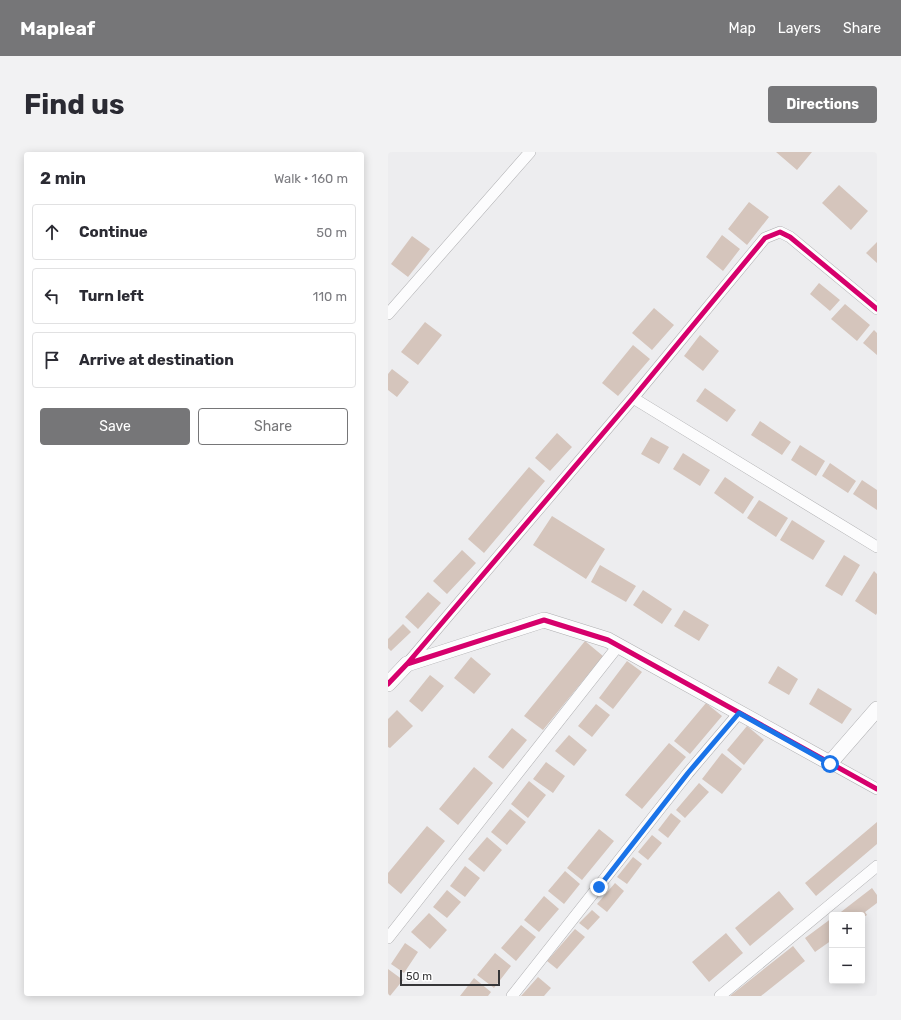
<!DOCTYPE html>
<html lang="en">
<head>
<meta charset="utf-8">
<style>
	:root { --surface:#fff; --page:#f2f2f3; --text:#2b2b33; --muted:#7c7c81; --line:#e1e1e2; --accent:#767678 }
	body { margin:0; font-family:Rubik,sans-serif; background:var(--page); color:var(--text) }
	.controls { position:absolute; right:12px; bottom:12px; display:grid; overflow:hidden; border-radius:4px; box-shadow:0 2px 10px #0003 }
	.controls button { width:36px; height:36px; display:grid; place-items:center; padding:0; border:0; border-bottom:1px solid var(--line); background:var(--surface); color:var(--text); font:20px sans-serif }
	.scale { position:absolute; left:12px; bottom:10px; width:100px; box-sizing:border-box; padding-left:4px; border:2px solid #363638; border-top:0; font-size:11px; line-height:14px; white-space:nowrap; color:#363638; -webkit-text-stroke:3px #fff; paint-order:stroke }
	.stop { position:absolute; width:12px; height:12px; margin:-9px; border:3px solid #1a73e8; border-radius:50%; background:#fff }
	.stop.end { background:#1a73e8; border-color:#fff; box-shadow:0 1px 4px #0008 }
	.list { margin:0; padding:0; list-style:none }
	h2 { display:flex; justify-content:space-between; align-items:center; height:52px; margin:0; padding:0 16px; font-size:17px }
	h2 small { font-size:13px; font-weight:400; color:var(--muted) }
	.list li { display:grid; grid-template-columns:26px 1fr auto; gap:12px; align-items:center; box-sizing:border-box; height:56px; margin:0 8px 8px; padding:0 8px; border:1px solid var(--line); border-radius:4px }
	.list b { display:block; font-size:15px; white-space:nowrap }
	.list em { font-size:13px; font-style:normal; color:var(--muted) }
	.actions { display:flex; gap:8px; padding:12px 16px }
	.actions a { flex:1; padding:9px 0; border:1px solid var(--accent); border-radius:4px; text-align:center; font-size:14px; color:var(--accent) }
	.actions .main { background:var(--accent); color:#fff }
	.icon { flex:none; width:22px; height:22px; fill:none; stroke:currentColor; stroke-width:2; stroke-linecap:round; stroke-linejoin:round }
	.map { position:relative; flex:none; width:489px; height:844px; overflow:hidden; border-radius:4px }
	header { display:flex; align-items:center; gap:24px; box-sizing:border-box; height:56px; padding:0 20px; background:var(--accent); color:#fff }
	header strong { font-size:19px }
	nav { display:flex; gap:22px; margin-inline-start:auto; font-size:14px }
	.intro { display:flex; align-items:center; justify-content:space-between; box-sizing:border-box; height:96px; padding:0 24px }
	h1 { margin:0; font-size:28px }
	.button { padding:10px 18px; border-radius:4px; background:var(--accent); color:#fff; font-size:14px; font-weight:700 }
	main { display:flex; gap:24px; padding:0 24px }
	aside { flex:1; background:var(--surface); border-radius:4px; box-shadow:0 2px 10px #0003 }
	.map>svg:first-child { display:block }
</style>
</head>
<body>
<header>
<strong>Mapleaf</strong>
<nav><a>Map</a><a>Layers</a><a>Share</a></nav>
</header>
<div class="intro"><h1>Find us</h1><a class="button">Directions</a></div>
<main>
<aside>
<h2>2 min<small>Walk · 160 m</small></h2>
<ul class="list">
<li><svg class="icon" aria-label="ahead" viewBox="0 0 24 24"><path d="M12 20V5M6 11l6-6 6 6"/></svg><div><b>Continue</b></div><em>50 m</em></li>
<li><svg class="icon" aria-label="left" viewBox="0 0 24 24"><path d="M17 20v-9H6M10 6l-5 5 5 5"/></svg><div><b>Turn left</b></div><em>110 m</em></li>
<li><svg class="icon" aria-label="arrive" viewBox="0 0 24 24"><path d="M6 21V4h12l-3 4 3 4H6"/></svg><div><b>Arrive at destination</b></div></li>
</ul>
<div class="actions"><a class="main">Save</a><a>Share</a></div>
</aside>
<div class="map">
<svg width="489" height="844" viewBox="0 0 489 844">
	<rect width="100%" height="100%" fill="#ededef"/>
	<path fill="#d5c5bc" d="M388 0H424L409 18Z
		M451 33 480 59 463 78 434 51Z
		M361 50 381 65 359 93 340 77Z
		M334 83 352 97 335 119 318 105Z
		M24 84 42 97 20 125 3 112Z
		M489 90V111L478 101Z
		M431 131 452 148 442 159 422 142Z
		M457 152 482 173 469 189 443 167Z
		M266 156 286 173 264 198 244 181Z
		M37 170 54 183 30 213 13 200Z
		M486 178 489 181V203L475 191Z
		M312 183 331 199 315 219 296 204Z
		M245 193 262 207 230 244 214 231Z
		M4 217 21 230 9 245 0 238V222Z
		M317 236 348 258 339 270 308 249Z
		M372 269 403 290 394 303 363 283Z
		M169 281 184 295 162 319 147 306Z
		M263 285 281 295 271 312 253 302Z
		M412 293 437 309 428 324 403 308Z
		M295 301 322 318 312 334 285 317Z
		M442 311 468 329 460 341 434 324Z
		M141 315 157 329 96 401 80 387Z
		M337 325 366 345 355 362 326 341Z
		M474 328 489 338V358L465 342Z
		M371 348 400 366 388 385 359 366Z
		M164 364 217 397 198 427 145 393Z
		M404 368 437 389 425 408 392 388Z
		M74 398 88 411 59 442 45 429Z
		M456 403 472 413 454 444 437 434Z
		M212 413 248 434 238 450 203 430Z
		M486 419 489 422V461L488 463 467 449Z
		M255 438 284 457 274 472 245 453Z
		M40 440 53 451 30 477 17 465Z
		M296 458 321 473 311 489 286 474Z
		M15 472 23 480 3 499 0 496V487Z
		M197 489 215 504 155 578 136 564Z
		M83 505 103 522 86 542 66 526Z
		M239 509 254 520 225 557 211 546Z
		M390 514 410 527 401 543 380 531Z
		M42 523 56 534 34 560 21 549Z
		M430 536 464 557 454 572 421 552Z
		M318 551 334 564 302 602 286 589Z
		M208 552 222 563 204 585 190 574Z
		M9 558 25 574 2 596 0 595V567Z
		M359 574 376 588 356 613 339 598Z
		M124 576 139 588 115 617 100 605Z
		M181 583 199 598 186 614 167 599Z
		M281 591 298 605 254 657 237 643Z
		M334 601 354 617 334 642 314 627Z
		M158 610 177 624 165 641 145 627Z
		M86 615 105 631 70 673 51 657Z
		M141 629 158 643 140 666 123 652Z
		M311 631 321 640 297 666 288 658Z
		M122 657 138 670 119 693 103 680Z
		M283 661 293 669 280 686 270 678Z
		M489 670V692L428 744 417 731Z
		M39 674 57 689 13 742 0 731V721Z
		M211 677 226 689 194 728 179 716Z
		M264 683 274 691 260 708 250 700Z
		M99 685 114 698 96 720 80 707Z
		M245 705 254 712 239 732 229 725Z
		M77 714 92 726 77 745 62 734Z
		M177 719 192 732 176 752 160 739Z
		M227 731 236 739 219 760 209 752Z
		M484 736 489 743V751L477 760 479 763 474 766V763H449Z
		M59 738 73 750 59 766 45 755Z
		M391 739 406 757 362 794 347 776Z
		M156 744 171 757 151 780 136 768Z
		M204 758 212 765 200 778 191 771Z
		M41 761 59 778 42 797 23 780Z
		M444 766V788L427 800 417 786Z
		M133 773 148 785 128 809 113 796Z
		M187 777 197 785 169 817 159 809Z
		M338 781 355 801 321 830 304 810Z
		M17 791 30 800 16 821 3 812Z
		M405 794 417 809 373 844H342Z
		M107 801 123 814 106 836 89 823Z
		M0 817 15 828 2 844H0Z
		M150 825 163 836 156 844H133Z
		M86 826 103 840 100 844H72Z"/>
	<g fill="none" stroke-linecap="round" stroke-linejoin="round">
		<defs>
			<path id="street" d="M0 162 142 0
				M245 246 489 395
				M19 512 245 246 377 86 392 80 402 85 489 157
				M442 611 489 637
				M0 786 230 494
				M124 844 300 621 351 561
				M332 844 489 714"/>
			<path id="secondary" d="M0 532 19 512 156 468 220 488 442 611 489 557"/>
		</defs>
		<use href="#street" stroke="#aeaeb0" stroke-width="12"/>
		<use href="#secondary" stroke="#aeaeb0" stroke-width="16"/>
		<use href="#street" stroke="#fcfcfd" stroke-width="11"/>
		<use href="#secondary" stroke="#fcfcfd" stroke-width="15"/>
		<defs>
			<path id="cycleway" d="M19 512 245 246 377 86 392 80 402 85 489 157
				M0 532 19 512 156 468 220 488 489 637"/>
		</defs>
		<use href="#cycleway" stroke="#fff" stroke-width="8"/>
		<use href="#cycleway" stroke="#d6006c" stroke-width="5"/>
	</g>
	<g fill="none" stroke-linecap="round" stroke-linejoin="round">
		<path stroke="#1a73e8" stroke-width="5" d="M211 735 300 621 351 561 442 612"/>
	</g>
</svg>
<div class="controls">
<button>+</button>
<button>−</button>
</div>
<div class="scale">50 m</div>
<div class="stop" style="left:442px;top:612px"></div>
<div class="stop end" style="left:211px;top:735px"></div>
</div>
</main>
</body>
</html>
